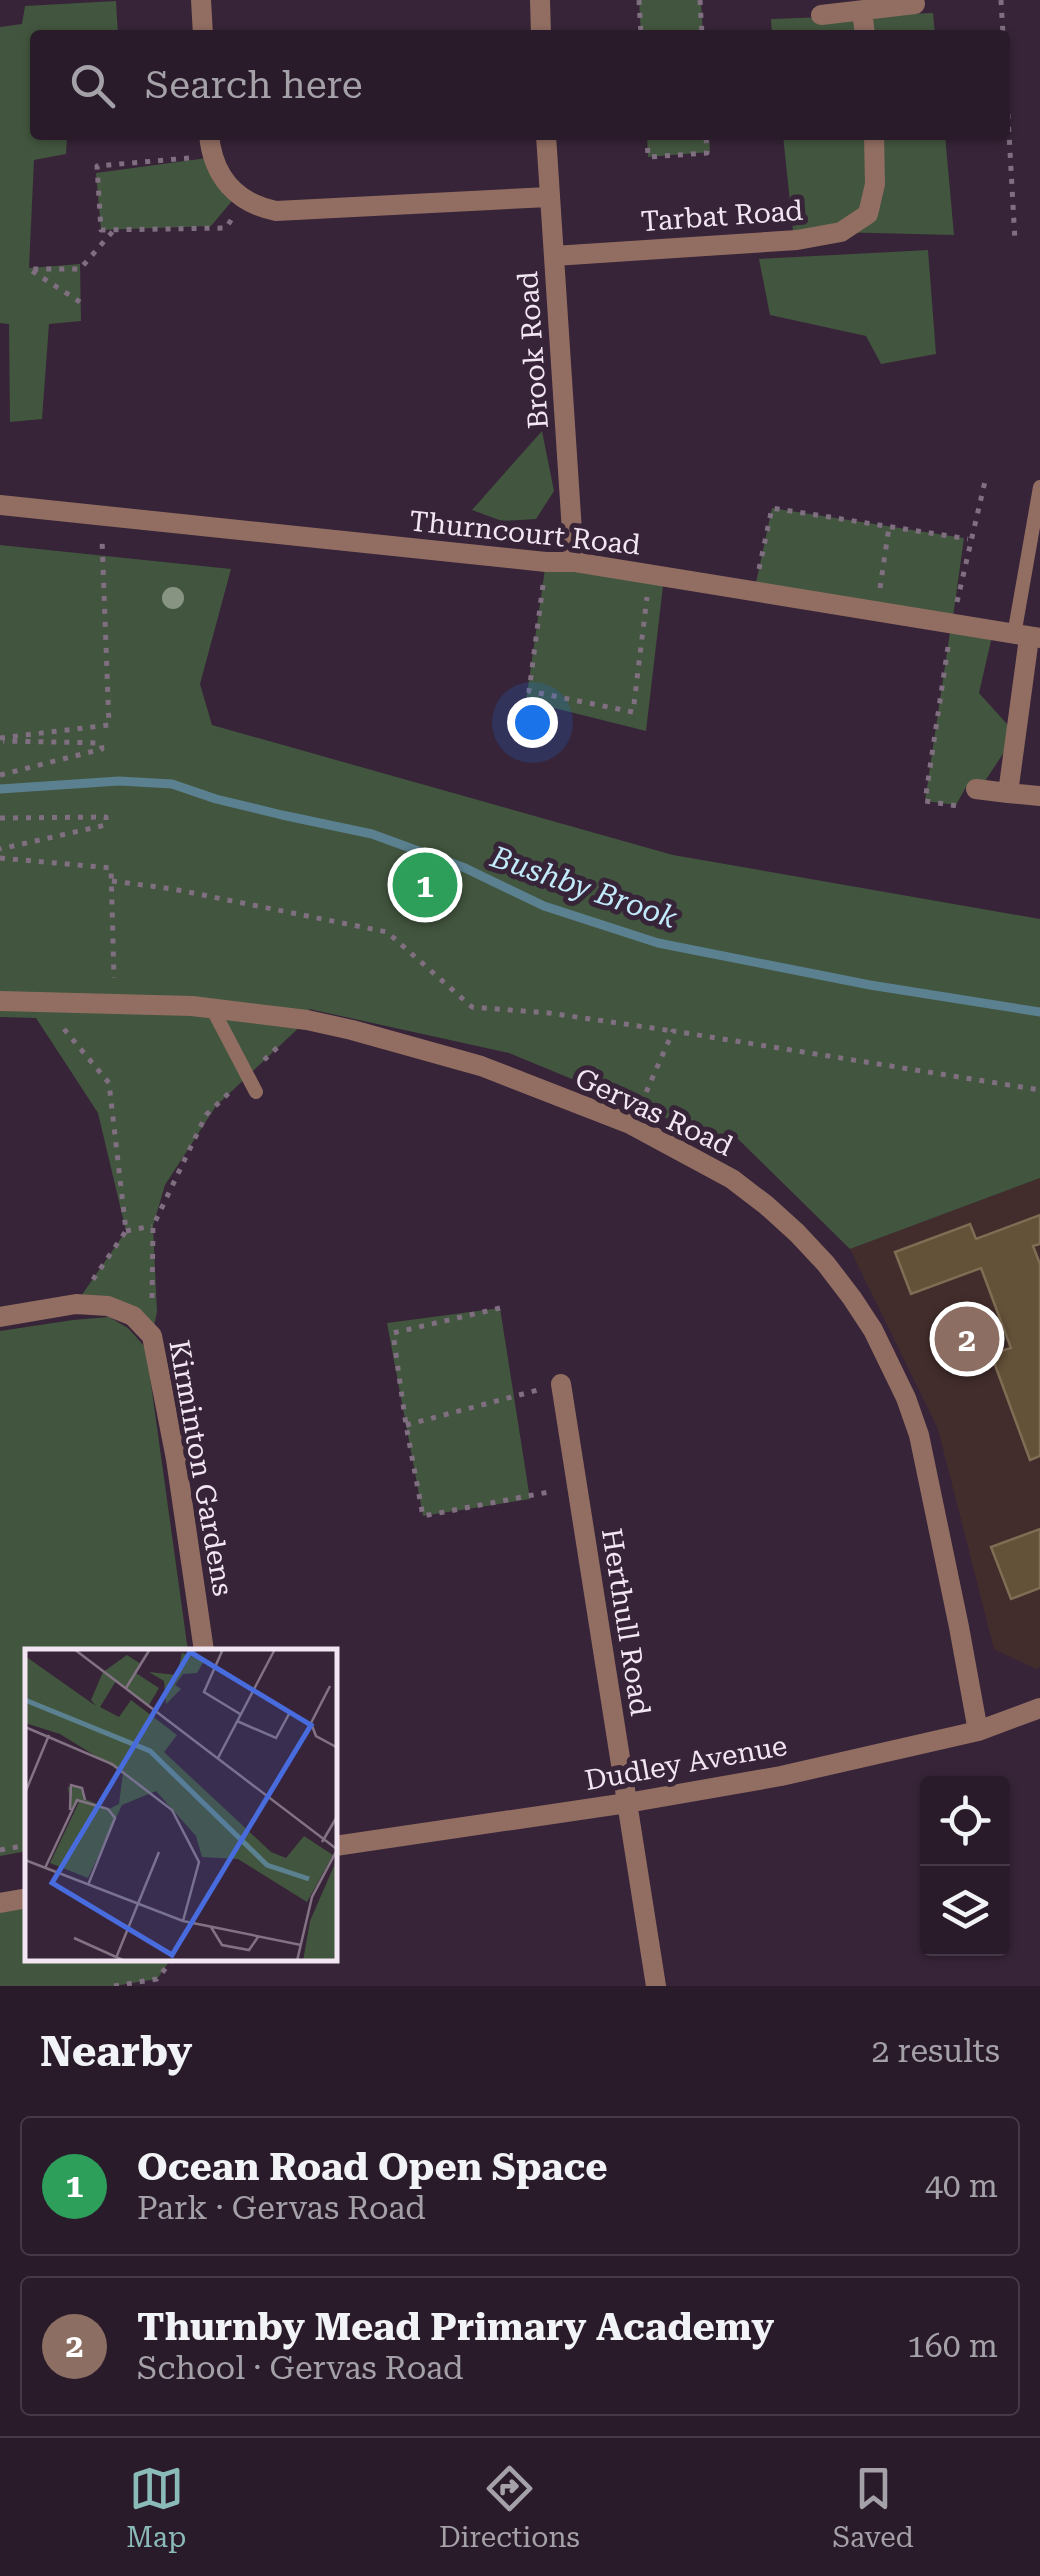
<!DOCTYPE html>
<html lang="en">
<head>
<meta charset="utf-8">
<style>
	:root { --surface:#291b2a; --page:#352836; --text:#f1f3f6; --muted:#a5a1a8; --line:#453947; --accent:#8bbbb9 }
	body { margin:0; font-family:"Roboto Serif",serif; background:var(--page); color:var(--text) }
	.controls { position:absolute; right:30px; bottom:30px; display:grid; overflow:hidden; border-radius:10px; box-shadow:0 2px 8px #0004 }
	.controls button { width:90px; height:90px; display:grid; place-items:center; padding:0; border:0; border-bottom:2px solid var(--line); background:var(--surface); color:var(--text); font:50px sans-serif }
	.you { position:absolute; left:532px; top:722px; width:35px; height:35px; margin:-25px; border:8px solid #fff; border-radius:50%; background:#1a73e8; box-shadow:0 0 0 15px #1a73e833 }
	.badge { display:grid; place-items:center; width:65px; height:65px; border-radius:50%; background:var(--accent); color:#fff; font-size:32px; font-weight:700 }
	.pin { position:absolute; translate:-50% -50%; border:5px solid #fff; box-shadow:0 2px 10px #0006 }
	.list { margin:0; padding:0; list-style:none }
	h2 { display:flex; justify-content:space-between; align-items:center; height:130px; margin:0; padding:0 40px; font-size:42px }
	h2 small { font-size:32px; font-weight:400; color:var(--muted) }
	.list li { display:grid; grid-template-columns:65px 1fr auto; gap:30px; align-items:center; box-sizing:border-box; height:140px; margin:0 20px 20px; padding:0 20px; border:2px solid var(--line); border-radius:10px }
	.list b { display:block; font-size:38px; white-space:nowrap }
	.list p { margin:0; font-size:32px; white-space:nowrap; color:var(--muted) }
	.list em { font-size:32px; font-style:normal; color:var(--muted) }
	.icon { flex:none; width:55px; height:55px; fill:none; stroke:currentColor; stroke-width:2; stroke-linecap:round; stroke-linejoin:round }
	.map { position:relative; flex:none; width:1040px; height:1986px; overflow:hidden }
	.search { position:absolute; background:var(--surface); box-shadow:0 2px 8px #0004; left:30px; right:30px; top:30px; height:110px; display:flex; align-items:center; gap:25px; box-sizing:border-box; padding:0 35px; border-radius:10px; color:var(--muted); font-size:38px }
	.sheet { height:450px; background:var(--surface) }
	nav { display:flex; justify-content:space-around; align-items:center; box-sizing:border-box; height:140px; border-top:2px solid var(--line); background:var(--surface); font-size:28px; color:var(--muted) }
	nav a { display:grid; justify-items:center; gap:5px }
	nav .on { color:var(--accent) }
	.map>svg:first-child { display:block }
</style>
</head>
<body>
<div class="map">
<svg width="1040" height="1986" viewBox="0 0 1040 1986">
	<rect width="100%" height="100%" fill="#372438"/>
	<path fill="#422d2c" d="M1040 1178V1667L1036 1669 994 1649 938 1429 850 1249Z"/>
	<path fill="#42553e" d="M639 0H701L703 35H641Z
		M116 1 118 35H35V135H67L66 154 34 160 29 268 80 264 81 321 49 324 42 419 10 422 9 324 0 323V27L22 24 25 6Z
		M933 13 935 35H772L771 19Z
		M647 135H709L710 152 648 157Z
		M783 135H945L954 235 793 231Z
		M207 158 237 195 211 226 101 230 96 173Z
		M928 250 936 354 881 364 866 336 770 315 759 259Z
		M542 431 554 491 536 519 502 521 472 510Z
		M772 508 964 538 952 624 993 632 979 693 1016 734 985 781 966 787 956 805 925 801 951 625 754 592Z
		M0 545 231 569 200 684 212 725 673 855 1040 919V1178L850 1249 738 1139H717L509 1053 309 1009 307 1020 216 1106 165 1185 153 1226 157 1312 152 1336 79 1299 126 1231 98 1113 36 1018 0 1017Z
		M546 562 664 577 646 731 526 701Z
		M500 1308 530 1499 423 1516 387 1323Z
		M109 1317 128 1328 146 1348 188 1651H28L27 1851 0 1856V1331L73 1320Z
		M27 1898 28 1959H171L157 1979 114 1986H0V1903Z"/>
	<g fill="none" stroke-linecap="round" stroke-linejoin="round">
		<path stroke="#5b8190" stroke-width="9" d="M0 789 119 781 172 784 216 799 282 815 372 834 465 868 544 906 658 943 870 985 1040 1012"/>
	</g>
	<path fill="#635138" stroke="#806d54" stroke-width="2.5" d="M1040 1215V1244L1033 1246 1040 1264V1456L1030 1460 991 1354 1011 1348 981 1268 911 1294 895 1252 970 1224 976 1239Z
		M1040 1529V1588L1011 1599 991 1547Z"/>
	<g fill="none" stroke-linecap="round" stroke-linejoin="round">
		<path stroke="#806f81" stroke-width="5" stroke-dasharray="5 8" stroke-linecap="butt" d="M639 0 641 35
			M700 0 702 35
			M1001 0 1003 35
			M1005 62 1015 241
			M647 135 648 157 707 153 706 135
			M189 158 97 166 101 230 226 228 233 217
			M80 302 29 269H80L114 230
			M759 569 772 508 968 539
			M543 585 529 691 633 712 647 597
			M880 588 889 527
			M957 602 986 477
			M948 647 925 801 958 806
			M0 738 109 725 102 539
			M0 775 102 749 101 743 3 741
			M0 818 106 817V825L0 849
			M0 858 111 868 114 978
			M112 881 173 889 387 932 472 1007 549 1013 673 1031
			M64 1029 109 1083 126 1231 92 1281
			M264 1060 281 1044
			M641 1104 673 1031 1040 1090
			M126 1231 152 1226
			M152 1298 153 1226 206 1115 230 1092
			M500 1308 393 1333 406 1425 423 1516 554 1491
			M406 1425 538 1390
			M0 1850 28 1845
			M114 1986 157 1979 173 1959"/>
		<path stroke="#926e62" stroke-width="14" d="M1014 635 1040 487
			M212 1008 256 1092"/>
		<path stroke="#926e62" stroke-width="20" d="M201 0 203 35
			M540 0 541 35
			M862 11 865 35
			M821 15 915 4
			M209 135C213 176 236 203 276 211L548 197
			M546 135 574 562
			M554 256 797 240 841 232 868 214 875 184 874 135
			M0 505 546 562H574L1040 638
			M1029 638 1008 793 1040 796
			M976 789 1008 793
			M0 1001 192 1006 307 1020 352 1030 481 1066 630 1124 732 1179 766 1205 797 1233 826 1264 852 1298 873 1330 906 1398 919 1435 959 1627 978 1731
			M0 1317 76 1304 108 1306 133 1316 152 1336 176 1459 204 1651
			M561 1384 656 1986
			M335 1846 627 1803 781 1776 978 1731 1040 1708
			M0 1903 28 1898"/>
	</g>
	<circle fill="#879482" cx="173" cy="598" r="11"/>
	<g text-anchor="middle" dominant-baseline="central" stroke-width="10" stroke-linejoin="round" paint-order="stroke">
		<g font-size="28" fill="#f3e6f3" stroke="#372438">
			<text transform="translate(722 216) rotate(-4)">Tarbat Road</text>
			<text transform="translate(533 350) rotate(-94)">Brook Road</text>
			<text transform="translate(525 533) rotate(6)">Thurncourt Road</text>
			<text transform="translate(654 1112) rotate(25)">Gervas Road</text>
			<text transform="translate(201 1468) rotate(80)">Kirminton Gardens</text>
			<text transform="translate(626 1622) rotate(81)">Herthull Road</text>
			<text transform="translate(686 1763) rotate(-10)">Dudley Avenue</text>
		</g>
		<g font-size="30" font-style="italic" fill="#c1eafa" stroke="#372438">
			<text transform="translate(584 887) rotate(19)">Bushby Brook</text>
		</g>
	</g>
	<g transform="translate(25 1649)">
		<rect width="312" height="312" fill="#372438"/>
		<path d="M157 4 179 12 172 24 158 25 150 36 156 40 141 55 139 32 124 23 152 26ZM102 6 116 15 111 24 134 39 124 56 91 32 75 58 94 68 106 51 152 86 139 103 246 203 261 209 279 187 308 206 282 253 213 210 177 208 171 187 131 142 97 156 63 229 25 214 55 151 46 162 43 138 55 137 60 150 84 160 94 155 98 124 35 85 0 74V7L71 57 66 51 78 23ZM312 210V312H278L285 272Z" fill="#42553e"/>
		<path fill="none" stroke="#5b8190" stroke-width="5" d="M0 51 125 102 242 216 284 230"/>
		<path fill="none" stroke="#827283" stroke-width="2.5" d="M49 0 313 201M198 0 179 43 215 65M305 37 286 74 291 87 313 99M101 39 125 0M212 72 251 89 264 65M0 78 87 115 147 161 174 213 158 272M193 109 250 0M0 144 24 86M45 161 46 136 57 139 60 151M297 193 313 166M0 211 158 272 276 296M20 219 52 151 83 160 90 169 63 236M186 278 197 296 224 301 233 288M49 289 100 312M91 309 134 203M272 312 287 248 312 201"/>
		<path fill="#486cdd" fill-opacity="0.15" stroke="#486cdd" stroke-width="5" d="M165 3 286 76 147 306 27 234Z"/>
		<rect width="312" height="312" fill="none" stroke="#f3e6f3" stroke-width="5"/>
	</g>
</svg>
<div class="controls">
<button><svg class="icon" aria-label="locate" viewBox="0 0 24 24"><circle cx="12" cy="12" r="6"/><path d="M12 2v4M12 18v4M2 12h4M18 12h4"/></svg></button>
<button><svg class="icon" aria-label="layers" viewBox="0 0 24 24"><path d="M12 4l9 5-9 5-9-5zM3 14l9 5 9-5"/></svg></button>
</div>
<div class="you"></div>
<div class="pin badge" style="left:425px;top:885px;background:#2e9e5b">1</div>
<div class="pin badge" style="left:967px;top:1339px;background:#8d6e63">2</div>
<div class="search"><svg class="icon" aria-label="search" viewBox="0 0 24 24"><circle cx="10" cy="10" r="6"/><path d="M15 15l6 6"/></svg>Search here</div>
</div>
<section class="sheet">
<h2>Nearby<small>2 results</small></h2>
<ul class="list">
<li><span class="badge" style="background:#2e9e5b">1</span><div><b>Ocean Road Open Space</b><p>Park · Gervas Road</p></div><em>40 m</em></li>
<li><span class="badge" style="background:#8d6e63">2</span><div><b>Thurnby Mead Primary Academy</b><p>School · Gervas Road</p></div><em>160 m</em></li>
</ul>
</section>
<nav>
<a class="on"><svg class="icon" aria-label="map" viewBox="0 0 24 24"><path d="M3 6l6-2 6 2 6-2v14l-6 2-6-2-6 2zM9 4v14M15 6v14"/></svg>Map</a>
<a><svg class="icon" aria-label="directions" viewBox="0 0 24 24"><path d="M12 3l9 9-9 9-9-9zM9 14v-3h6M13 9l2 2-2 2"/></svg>Directions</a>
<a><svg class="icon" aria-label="saved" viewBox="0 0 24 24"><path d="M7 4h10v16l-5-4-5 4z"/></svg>Saved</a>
</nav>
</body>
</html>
